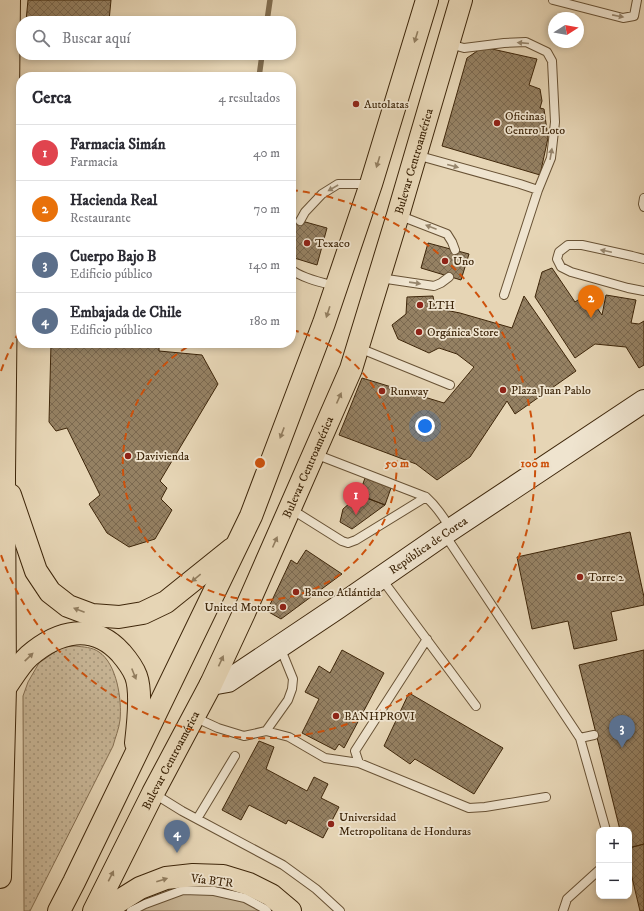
<!DOCTYPE html>
<html lang="es">
<head>
<meta charset="utf-8">
<style>
	:root { --surface:#fff; --page:#f7f7f7; --text:#2b2b33; --muted:#7c7c81; --line:#e1e1e2; --accent:#8f2418 }
	body { margin:0; font-family:"IM FELL DW Pica",serif; background:var(--page); color:var(--text) }
	.controls { position:absolute; right:12px; bottom:12px; display:grid; overflow:hidden; border-radius:8px; box-shadow:0 2px 6px #0003 }
	.controls button { width:36px; height:36px; display:grid; place-items:center; padding:0; border:0; border-bottom:1px solid var(--line); background:var(--surface); color:var(--text); font:20px sans-serif }
	.compass { position:absolute; left:548px; top:12px; width:36px; height:36px; border-radius:50%; background:var(--surface); box-shadow:0 2px 6px #0003; rotate:79deg }
	.you { position:absolute; left:425px; top:426px; width:14px; height:14px; margin:-10px; border:3px solid #fff; border-radius:50%; background:#1a73e8; box-shadow:0 0 0 6px #1a73e833 }
	.badge { display:grid; place-items:center; width:26px; height:26px; border-radius:50%; background:var(--accent); color:#fff; font-size:13px; font-weight:700 }
	.pin { position:absolute; translate:-50% -33px; filter:drop-shadow(0 1px 2px #0008) }
	.pin::after { content:''; position:absolute; top:21px; width:14px; height:12px; background:inherit; clip-path:polygon(0 0,100% 0,50% 100%) }
	.list { margin:0; padding:0; list-style:none }
	h2 { display:flex; justify-content:space-between; align-items:center; height:52px; margin:0; padding:0 16px; font-size:17px }
	h2 small { font-size:13px; font-weight:400; color:var(--muted) }
	.list li { display:grid; grid-template-columns:26px 1fr auto; gap:12px; align-items:center; box-sizing:border-box; height:56px; padding:0 16px; border-top:1px solid var(--line) }
	.list b { display:block; font-size:15px; white-space:nowrap }
	.list p { margin:0; font-size:13px; white-space:nowrap; color:var(--muted) }
	.list em { font-size:13px; font-style:normal; color:var(--muted) }
	.icon { flex:none; width:22px; height:22px; fill:none; stroke:currentColor; stroke-width:2; stroke-linecap:round; stroke-linejoin:round }
	.map { position:relative; flex:none; width:644px; height:911px; overflow:hidden }
	.search { position:absolute; background:var(--surface); box-shadow:0 2px 6px #0003; left:16px; top:16px; width:280px; height:44px; display:flex; align-items:center; gap:10px; box-sizing:border-box; padding:0 14px; border-radius:16px; color:var(--muted); font-size:15px }
	.panel { position:absolute; background:var(--surface); box-shadow:0 2px 6px #0003; left:16px; top:72px; width:280px; height:276px; border-radius:16px }
	.map>svg:first-child { display:block }
</style>
</head>
<body>
<div class="map">
<svg width="644" height="911" viewBox="0 0 644 911">
	<defs>
		<pattern id="grass-dots" width="8" height="8" patternUnits="userSpaceOnUse"><rect width="8" height="8" fill="#c9b798"/><path d="M2 2h.1M6 6h.1" fill="none" stroke="#a5957a" stroke-width="1.8" stroke-linecap="round"/></pattern>
		<pattern id="building-cross-hatch" width="8" height="8" patternUnits="userSpaceOnUse"><rect width="8" height="8" fill="#958163"/><path d="M0 0l8 8M0 8l8-8" fill="none" stroke="#7b6950"/></pattern>
	</defs>
	<rect width="100%" height="100%" fill="#e6d5b5"/>
	<filter id="stains"><feTurbulence type="fractalNoise" baseFrequency=".005" numOctaves="4"/><feColorMatrix values="0 0 0 0 .2 0 0 0 0 .09 0 0 0 0 .02 0 0 0 .5 -.17"/></filter>
	<radialGradient id="worn" r=".72"><stop offset=".6" stop-color="#630" stop-opacity="0"/><stop offset="1" stop-color="#630" stop-opacity=".3"/></radialGradient>
	<path fill="url(#grass-dots)" stroke="#846e51" d="M75 646C83 647 92 647 99 652 117 664 122 700 120 720 119 729 115 738 113 746L30 911H24L23 696 28 682 39 663 62 647Z"/>
	<path fill="#c9b798" stroke="#846e51" d="M183 890 214 891 265 909 267 911H131Z"/>
	<g fill="none" stroke-linecap="round" stroke-linejoin="round">
		<path stroke="#816c4e" stroke-width="5.5" d="M267 21 270 0
			M259 77 262 55"/>
	</g>
	<path fill="url(#building-cross-hatch)" stroke="#3e260a" d="M28 0H111L109 21H26Z
		M483 47 537 59 529 85 540 89 542 101 540 108 544 109 548 138 540 175 442 146 467 58Z
		M291 218 327 228 317 265 291 257Z
		M428 243 469 254 461 280 421 268Z
		M552 268 575 302 587 294 602 315 606 295 636 300 631 323 639 324 644 321V365L639 368 626 347 595 344 575 358 535 297 542 272Z
		M433 296 435 308 460 313 512 328 524 296 576 371 515 414 507 401 470 457 437 480 416 464 339 435 362 378 444 403 474 367 457 354 439 348 429 353 398 339 392 325 406 314 407 297Z
		M51 343H84L86 344 106 343H159V351L202 355 218 384 160 481 167 488 161 499 172 510 155 539 129 547 107 533 89 504 100 495 67 428 56 431 49 422Z
		M365 478 391 488 385 505 359 495Z
		M359 495 385 505 352 529 340 522 343 509Z
		M630 532 644 597V605L611 612 617 640 574 649 568 621 532 629 517 557Z
		M306 550 342 574 281 619 267 611 291 560 297 564Z
		M342 650 384 673 344 748 339 744 335 750 302 733 319 699 305 692 319 666 330 673Z
		M644 650V844L629 848V830H620L579 665Z
		M409 693 503 748 474 794 415 759 410 764 384 746Z
		M259 741 274 747 266 769 307 791 314 777 328 784 321 798 339 807 323 838 288 820 286 824 249 805 241 820 222 810Z
		M644 844V911H640L629 865V848Z"/>
	<g fill="none" stroke-linecap="round" stroke-linejoin="round">
		<defs>
			<path id="lane" d="M553 0 623 18 634 16 637 0
				M449 44 464 48 504 43 526 42 547 52 552 61 555 122 551 158 538 190 504 295
				M416 155 520 184 538 190
				M644 198 643 204 644 207
				M398 215 447 234 452 242 455 250
				M300 221 305 212 322 194 338 184H370
				M644 259 632 256 582 245H568L559 252 557 259 561 267 571 272 628 288 644 291
				M291 269C300 278 324 283 336 286
				M380 278 434 286 441 283 449 277
				M6 313 21 315
				M359 348 450 385
				M315 454 426 497C436 506 443 516 450 528
				M291 509 342 541 348 543 356 540 426 497
				M445 535 580 738 606 830
				M381 578 476 706
				M427 639 355 751 359 763 469 808 485 807 546 797
				M194 717 218 728 244 736 266 731 289 737 325 758 359 763
				M266 731 288 700 292 689 293 679 280 647
				M580 738 594 735
				M153 793 182 811 283 865 316 889 340 911
				M197 819 235 756
				M131 911 145 904 183 890 214 891 245 898 265 909 267 911
				M563 911 567 899 599 870"/>
			<g id="secondary">
				<path id="s1" d="M211 684 228 681 337 608 444 534 644 401"/>
			</g>
			<g id="primary">
				<path d="M10 495 36 571 50 592 68 606 92 615 119 617 143 613 166 602 232 549"/>
				<path d="M5 688C12 678 20 664 29 656 58 631 93 622 121 653 127 660 133 668 136 676 142 692 138 726 136 743"/>
				<path d="M0 877 5 688 4 476 9 0"/>
				<path d="M59 911 74 882 251 516 324 323 371 184 427 0"/>
				<path id="s2" d="M94 911 153 793 211 684 244 613 351 369 398 215 461 0"/>
				<path d="M103 911 140 888 166 878 193 875 223 876 249 884 271 895 290 911"/>
			</g>
		</defs>
		<use href="#lane" stroke="#685235" stroke-width="10"/>
		<use href="#secondary" stroke="#3e260a" stroke-width="24"/>
		<use href="#primary" stroke="#3e260a" stroke-width="24"/>
		<use href="#lane" stroke="#efe4cf" stroke-width="8"/>
		<use href="#secondary" stroke="#efe4cf" stroke-width="22"/>
		<use href="#primary" stroke="#e6d5b5" stroke-width="22"/>
	</g>
	<defs><path id="oneway-solid" d="M-6-.8H1V-3.2L6.5 0L1 3.2V.8H-6Z"/></defs>
	<g fill="#96856c">
		<use href="#oneway-solid" transform="translate(618 16) rotate(11)"/>
		<use href="#oneway-solid" transform="translate(523 43) rotate(-175)"/>
		<use href="#oneway-solid" transform="translate(551 154) rotate(-80)"/>
		<use href="#oneway-solid" transform="translate(453 166) rotate(15)"/>
		<use href="#oneway-solid" transform="translate(333 188) rotate(150)"/>
		<use href="#oneway-solid" transform="translate(431 227) rotate(-159)"/>
		<use href="#oneway-solid" transform="translate(606 251) rotate(-168)"/>
		<use href="#oneway-solid" transform="translate(415 283) rotate(8)"/>
	</g>
	<g fill="#927e60">
		<use href="#oneway-solid" transform="translate(416 37) rotate(107)"/>
		<use href="#oneway-solid" transform="translate(378 162) rotate(107)"/>
		<use href="#oneway-solid" transform="translate(328 312) rotate(108)"/>
		<use href="#oneway-solid" transform="translate(339 398) rotate(-66)"/>
		<use href="#oneway-solid" transform="translate(282 433) rotate(111)"/>
		<use href="#oneway-solid" transform="translate(275 542) rotate(-66)"/>
		<use href="#oneway-solid" transform="translate(196 578) rotate(141)"/>
		<use href="#oneway-solid" transform="translate(79 610) rotate(-159)"/>
		<use href="#oneway-solid" transform="translate(29 657) rotate(-44)"/>
		<use href="#oneway-solid" transform="translate(221 661) rotate(-65)"/>
		<use href="#oneway-solid" transform="translate(134 674) rotate(68)"/>
		<use href="#oneway-solid" transform="translate(111 876) rotate(-63)"/>
		<use href="#oneway-solid" transform="translate(162 880) rotate(-18)"/>
	</g>
	<g fill="none" stroke="#ce510c" stroke-width="2" stroke-dasharray="7 5">
		<path d="M292 330A137 137 0 1 1 194 343"/>
		<path d="M1 371A275 275 0 0 1 21 328M291 190A275 275 0 1 1 1 555"/>
	</g>
	<g fill="#8f2418" stroke="#efe4cf" stroke-width="1.5">
		<circle cx="356" cy="104" r="4"/>
		<circle cx="497" cy="123" r="4"/>
		<circle cx="307" cy="243" r="4"/>
		<circle cx="445" cy="261" r="4"/>
		<circle cx="420" cy="305" r="4"/>
		<circle cx="419" cy="332" r="4"/>
		<circle cx="503" cy="390" r="4"/>
		<circle cx="382" cy="391" r="4"/>
		<circle cx="128" cy="456" r="4"/>
		<circle cx="580" cy="577" r="4"/>
		<circle cx="296" cy="592" r="4"/>
		<circle cx="283" cy="607" r="4"/>
		<circle cx="336" cy="716" r="4"/>
		<circle cx="331" cy="824" r="4"/>
	</g>
	<g text-anchor="middle" dominant-baseline="central" stroke-width="3.5" stroke-linejoin="round" paint-order="stroke">
		<g font-size="12" fill="#3e260a" stroke="#efe4cf" text-anchor="start">
			<text x="364" y="104">Autolatas</text>
			<text x="505" y="116">Oficinas<tspan x="505" dy="14">Centro Loto</tspan></text>
			<text x="315" y="243">Texaco</text>
			<text x="453" y="261">Uno</text>
			<text x="428" y="305">LTH</text>
			<text x="427" y="332">Orgánica Store</text>
			<text x="511" y="390">Plaza Juan Pablo</text>
			<text x="390" y="391">Runway</text>
			<text x="136" y="456">Davivienda</text>
			<text x="588" y="577">Torre 2</text>
			<text x="304" y="592">Banco Atlántida</text>
			<text x="275" y="607" text-anchor="end">United Motors</text>
			<text x="344" y="716">BANHPROVI</text>
			<text x="339" y="817">Universidad<tspan x="339" dy="14">Metropolitana de Honduras</tspan></text>
		</g>
		<g font-size="12" fill="#3e260a" stroke="#efe4cf">
			<text stroke="none"><textPath href="#s2" startOffset="817">Bulevar Centroamérica</textPath></text>
			<text stroke="none"><textPath href="#s2" startOffset="493">Bulevar Centroamérica</textPath></text>
			<text stroke="none"><textPath href="#s1" startOffset="259">República de Corea</textPath></text>
			<text stroke="none"><textPath href="#s2" startOffset="169">Bulevar Centroamérica</textPath></text>
			<text transform="translate(212 881) rotate(7)">Vía BTR</text>
		</g>
	</g>
	<circle cx="260" cy="463" r="6" fill="#ce510c" stroke="#efe4cf" stroke-width="2"/>
	<g font-size="12" text-anchor="middle" font-weight="bold" fill="#ce510c" stroke="#efe4cf" stroke-width="3.5" stroke-linejoin="round" paint-order="stroke">
		<text x="397" y="467">50 m</text>
		<text x="535" y="467">100 m</text>
	</g>
	<rect width="100%" height="100%" filter="url(#stains)"/>
	<rect width="100%" height="100%" fill="url(#worn)"/>
</svg>
<div class="controls">
<button>+</button>
<button>−</button>
</div>
<svg class="compass" viewBox="-18 -18 36 36"><path d="M0-13l5 13h-10z" fill="#e53935"/><path d="M0 13l5-13h-10z" fill="#7c7c81"/></svg>
<div class="you"></div>
<div class="pin badge" style="left:356px;top:515px;background:#e0444e">1</div>
<div class="pin badge" style="left:591px;top:318px;background:#e8710a">2</div>
<div class="pin badge" style="left:622px;top:748px;background:#5c6f8a">3</div>
<div class="pin badge" style="left:177px;top:853px;background:#5c6f8a">4</div>
<div class="search"><svg class="icon" aria-label="search" viewBox="0 0 24 24"><circle cx="10" cy="10" r="6"/><path d="M15 15l6 6"/></svg>Buscar aquí</div>
<section class="panel">
<h2>Cerca<small>4 resultados</small></h2>
<ul class="list">
<li><span class="badge" style="background:#e0444e">1</span><div><b>Farmacia Simán</b><p>Farmacia</p></div><em>40 m</em></li>
<li><span class="badge" style="background:#e8710a">2</span><div><b>Hacienda Real</b><p>Restaurante</p></div><em>70 m</em></li>
<li><span class="badge" style="background:#5c6f8a">3</span><div><b>Cuerpo Bajo B</b><p>Edificio público</p></div><em>140 m</em></li>
<li><span class="badge" style="background:#5c6f8a">4</span><div><b>Embajada de Chile</b><p>Edificio público</p></div><em>180 m</em></li>
</ul>
</section>
</div>
</body>
</html>
